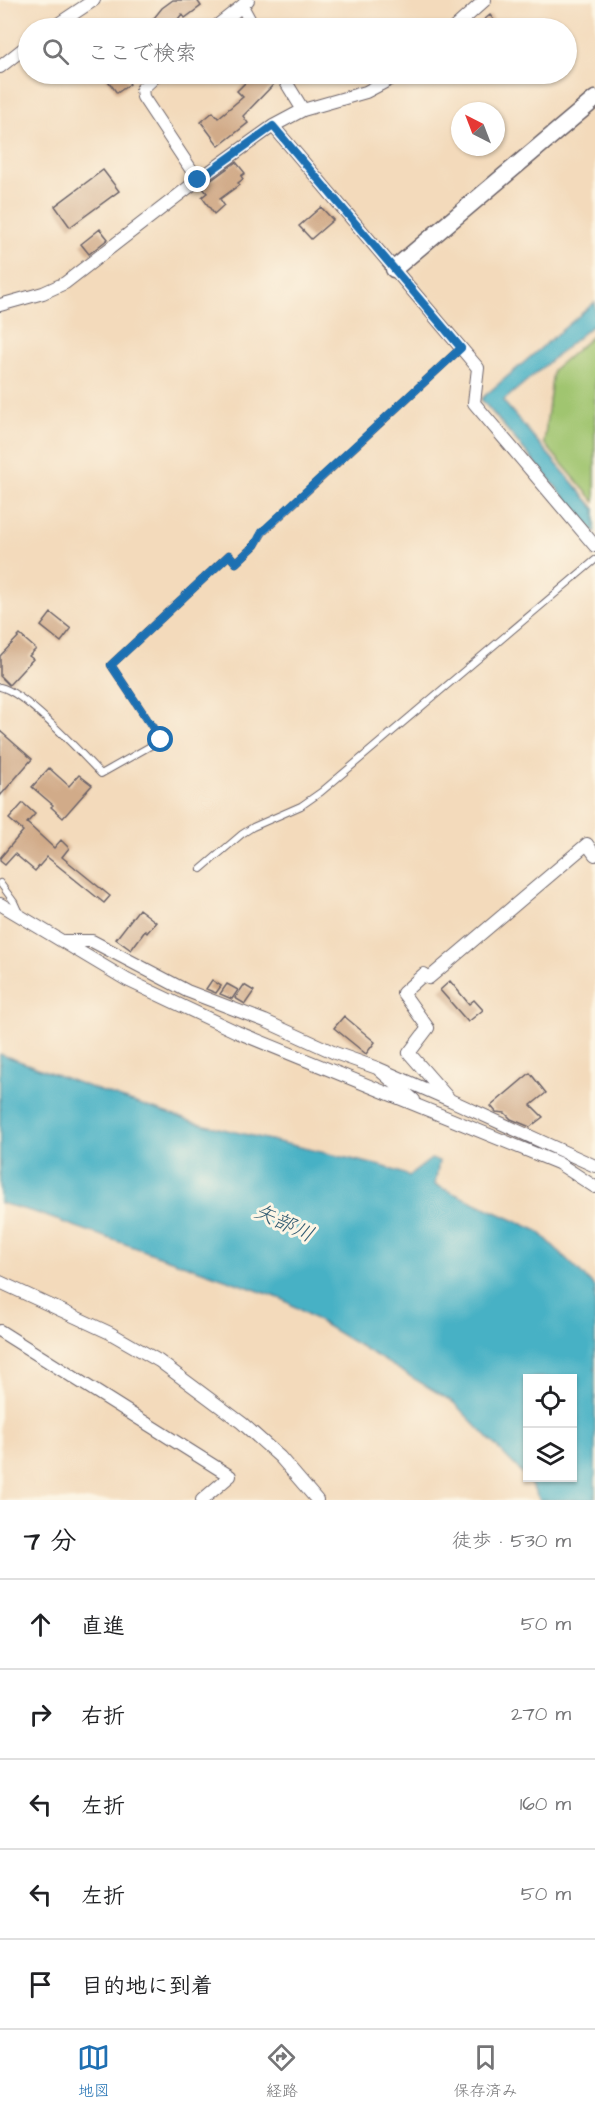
<!DOCTYPE html>
<html lang="ja">
<head>
<meta charset="utf-8">
<style>
	:root { --surface:#fff; --page:#f2f2f2; --text:#202124; --muted:#757577; --line:#e0e0e0; --accent:#1f6fb2 }
	body { margin:0; font-family:"Architects Daughter","Klee One",sans-serif; background:var(--page); color:var(--text) }
	.controls { position:absolute; right:18px; bottom:18px; display:grid; overflow:hidden; border-radius:0px; box-shadow:0 2px 4px #0004 }
	.controls button { width:54px; height:54px; display:grid; place-items:center; padding:0; border:0; border-bottom:2px solid var(--line); background:var(--surface); color:var(--text); font:30px sans-serif }
	.compass { position:absolute; left:451px; top:102px; width:54px; height:54px; border-radius:50%; background:var(--surface); box-shadow:0 2px 4px #0004; rotate:318deg }
	.stop { position:absolute; width:18px; height:18px; margin:-14px; border:4px solid #1f6fb2; border-radius:50%; background:#fff }
	.stop.end { background:#1f6fb2; border-color:#fff; box-shadow:0 2px 6px #0008 }
	.list { margin:0; padding:0; list-style:none }
	h2 { display:flex; justify-content:space-between; align-items:center; height:78px; margin:0; padding:0 24px; font-size:26px }
	h2 small { font-size:20px; font-weight:400; color:var(--muted) }
	.list li { display:grid; grid-template-columns:39px 1fr auto; gap:18px; align-items:center; box-sizing:border-box; height:90px; padding:0 24px; border-top:2px solid var(--line) }
	.list b { display:block; font-size:22px; white-space:nowrap }
	.list em { font-size:20px; font-style:normal; color:var(--muted) }
	.icon { flex:none; width:33px; height:33px; fill:none; stroke:currentColor; stroke-width:2; stroke-linecap:round; stroke-linejoin:round }
	.map { position:relative; flex:none; width:595px; height:1500px; overflow:hidden }
	.search { position:absolute; background:var(--surface); box-shadow:0 2px 4px #0004; left:18px; right:18px; top:18px; height:66px; display:flex; align-items:center; gap:15px; box-sizing:border-box; padding:0 21px; border-radius:33px; color:var(--muted); font-size:22px }
	.sheet { height:528px; background:var(--surface) }
	nav { display:flex; justify-content:space-around; align-items:center; box-sizing:border-box; height:84px; border-top:2px solid var(--line); background:var(--surface); font-size:16px; color:var(--muted) }
	nav a { display:grid; justify-items:center; gap:3px }
	nav .on { color:var(--accent) }
	.map>svg:first-child { display:block }
</style>
</head>
<body>
<div class="map">
<svg width="595" height="1500" viewBox="0 0 595 1500">
	<rect width="100%" height="100%" fill="#fcf5e5"/>
	<filter id="ink" filterUnits="userSpaceOnUse"><feTurbulence type="fractalNoise" baseFrequency=".0167" numOctaves="2"/><feDisplacementMap in="SourceGraphic" scale="12" xChannelSelector="R" yChannelSelector="G"/><feConvolveMatrix kernelMatrix="1 2 1 2 8 2 1 2 1" color-interpolation-filters="sRGB"/></filter>
	<filter id="wash" filterUnits="userSpaceOnUse"><feTurbulence type="fractalNoise" baseFrequency=".008" numOctaves="4" result="noise"/><feDisplacementMap in="SourceGraphic" scale="24" xChannelSelector="R" yChannelSelector="G"/><feGaussianBlur stdDeviation="1.35" result="paint"/><feColorMatrix in="noise" values="0 0 0 0 0 0 0 0 0 0 0 0 0 0 0 0 0 1.4 0 .05"/><feComposite in="paint" operator="in"/></filter>
	<g filter="url(#wash)">
		<rect width="100%" height="100%" fill="#f3dabb"/>
		<path fill="#a0c56f" stroke="#617455" stroke-width="1.5" d="M595 334V502L544 443 553 370Z"/>
		<path fill="#47b1c5" stroke="#346a80" stroke-width="1.5" fill-rule="evenodd" d="M595 302V323L503 401 595 509V533L481 399Z
			M0 1054 100 1091 193 1122 385 1167 409 1176 431 1159 439 1161 435 1185 538 1231 595 1287V1500H540L526 1477 453 1402 282 1299 34 1212 0 1203ZM572 1378V1478H528V1378Z"/>
		<g id="blocks">
			<path fill="#d1ab89" d="M173 0H197L201 6 185 18 182 14 171 28H146L162 8Z
				M490 15 500 28H474Z
				M103 74H123L130 84 117 93Z
				M254 74H261L273 85 243 116 248 123 219 146 201 122 213 112 218 118 243 97 237 91Z
				M236 162 245 173 241 176 243 179 238 183 239 185 220 199 224 205 214 214 202 197 207 193 202 187Z
				M103 170 119 191 70 227 55 206Z
				M321 207 333 220 311 239 299 226Z
				M100 229 108 239 89 254 81 244Z
				M51 613 71 629 61 642 41 626Z
				M20 635 36 649 29 656 33 659 9 685 0 676V656Z
				M0 731 32 759 0 796Z
				M49 768 69 786 79 775 92 785 63 818 51 807 53 805 32 787Z
				M23 803 35 814 27 823 54 848 61 840 69 848 62 857 110 896 104 903 47 857 35 871 15 854 5 865 0 861V858L23 831 9 819Z
				M139 909 156 922 147 933 145 931 131 950 116 939Z
				M212 980 221 986 216 993 206 989Z
				M450 981 469 1004 474 1000 483 1010 468 1022 440 990Z
				M227 984 238 990 232 999 220 994Z
				M244 985 254 991 245 1004 235 998Z
				M344 1016 375 1042 366 1054 334 1028Z
				M530 1073 546 1093 531 1105 543 1117 530 1127 511 1119 505 1113 496 1112 491 1106Z"/>
		</g>
	</g>
	<g filter="url(#ink)">
		<use href="#blocks" fill-opacity="0" stroke="#6b6268" stroke-width="1.5"/>
		<g fill="none" stroke-linecap="round" stroke-linejoin="round">
			<defs>
				<path id="service" d="M0 687C25 692 82 754 101 774L161 740 111 665 229 555 236 563 255 545 263 532 461 348
					M201 869 242 834 253 827 301 806 321 792 595 560
					M0 883 14 902 19 913"/>
				<path id="minor" d="M248 0 242 6 254 28
					M52 28 94 0
					M214 28 242 6
					M454 28 485 0
					M0 67 28 45
					M158 74 142 89 143 97 198 180
					M281 74 303 110
					M273 126 478 368 474 403 595 546
					M0 305 43 293 65 283 198 180 273 126 303 110 366 92 400 74
					M0 904 127 980 237 1032 558 1163 595 1187
					M63 941H92L187 991 265 1021 335 1053 377 1068 414 1100
					M377 1068 450 1100 409 1053 428 1028 403 993 424 974 429 978 587 844 595 855
					M450 1100 595 1166
					M0 1282 110 1333 159 1361 242 1423 280 1457 317 1500
					M0 1331 230 1476 202 1500"/>
				<path id="tertiary" d="M394 269 595 99"/>
			</defs>
			<use href="#service" stroke="#6b6268" stroke-width="8"/>
			<use href="#minor" stroke="#6b6268" stroke-width="14"/>
			<use href="#tertiary" stroke="#6b6268" stroke-width="19"/>
			<use href="#service" stroke="#fff" stroke-width="6"/>
			<use href="#minor" stroke="#fff" stroke-width="12"/>
			<use href="#tertiary" stroke="#fff" stroke-width="16"/>
		</g>
	</g>
	<g fill="none" stroke-linecap="round" stroke-linejoin="round" filter="url(#ink)">
		<path stroke="#1f6fb2" stroke-width="8" d="M161 740 111 665 229 555 236 563 255 545 262 532 461 348 273 126 198 180"/>
	</g>
	<g text-anchor="middle" dominant-baseline="central" stroke-width="6" stroke-linejoin="round" paint-order="stroke">
		<g font-size="21" font-style="italic" fill="#315b72" stroke="#fcf5e5">
			<text transform="translate(284 1223) rotate(25)">矢部川</text>
		</g>
	</g>
</svg>
<div class="controls">
<button><svg class="icon" aria-label="locate" viewBox="0 0 24 24"><circle cx="12" cy="12" r="6"/><path d="M12 2v4M12 18v4M2 12h4M18 12h4"/></svg></button>
<button><svg class="icon" aria-label="layers" viewBox="0 0 24 24"><path d="M12 4l9 5-9 5-9-5zM3 14l9 5 9-5"/></svg></button>
</div>
<svg class="compass" viewBox="-18 -18 36 36"><path d="M0-13l5 13h-10z" fill="#e53935"/><path d="M0 13l5-13h-10z" fill="#757577"/></svg>
<div class="stop" style="left:161px;top:740px"></div>
<div class="stop end" style="left:198px;top:180px"></div>
<div class="search"><svg class="icon" aria-label="search" viewBox="0 0 24 24"><circle cx="10" cy="10" r="6"/><path d="M15 15l6 6"/></svg>ここで検索</div>
</div>
<section class="sheet">
<h2>7 分<small>徒歩 · 530 m</small></h2>
<ul class="list">
<li><svg class="icon" aria-label="ahead" viewBox="0 0 24 24"><path d="M12 20V5M6 11l6-6 6 6"/></svg><div><b>直進</b></div><em>50 m</em></li>
<li><svg class="icon" aria-label="right" viewBox="0 0 24 24"><path d="M7 20v-9h11M14 6l5 5-5 5"/></svg><div><b>右折</b></div><em>270 m</em></li>
<li><svg class="icon" aria-label="left" viewBox="0 0 24 24"><path d="M17 20v-9H6M10 6l-5 5 5 5"/></svg><div><b>左折</b></div><em>160 m</em></li>
<li><svg class="icon" aria-label="left" viewBox="0 0 24 24"><path d="M17 20v-9H6M10 6l-5 5 5 5"/></svg><div><b>左折</b></div><em>50 m</em></li>
<li><svg class="icon" aria-label="arrive" viewBox="0 0 24 24"><path d="M6 21V4h12l-3 4 3 4H6"/></svg><div><b>目的地に到着</b></div></li>
</ul>
</section>
<nav>
<a class="on"><svg class="icon" aria-label="map" viewBox="0 0 24 24"><path d="M3 6l6-2 6 2 6-2v14l-6 2-6-2-6 2zM9 4v14M15 6v14"/></svg>地図</a>
<a><svg class="icon" aria-label="directions" viewBox="0 0 24 24"><path d="M12 3l9 9-9 9-9-9zM9 14v-3h6M13 9l2 2-2 2"/></svg>経路</a>
<a><svg class="icon" aria-label="saved" viewBox="0 0 24 24"><path d="M7 4h10v16l-5-4-5 4z"/></svg>保存済み</a>
</nav>
</body>
</html>
